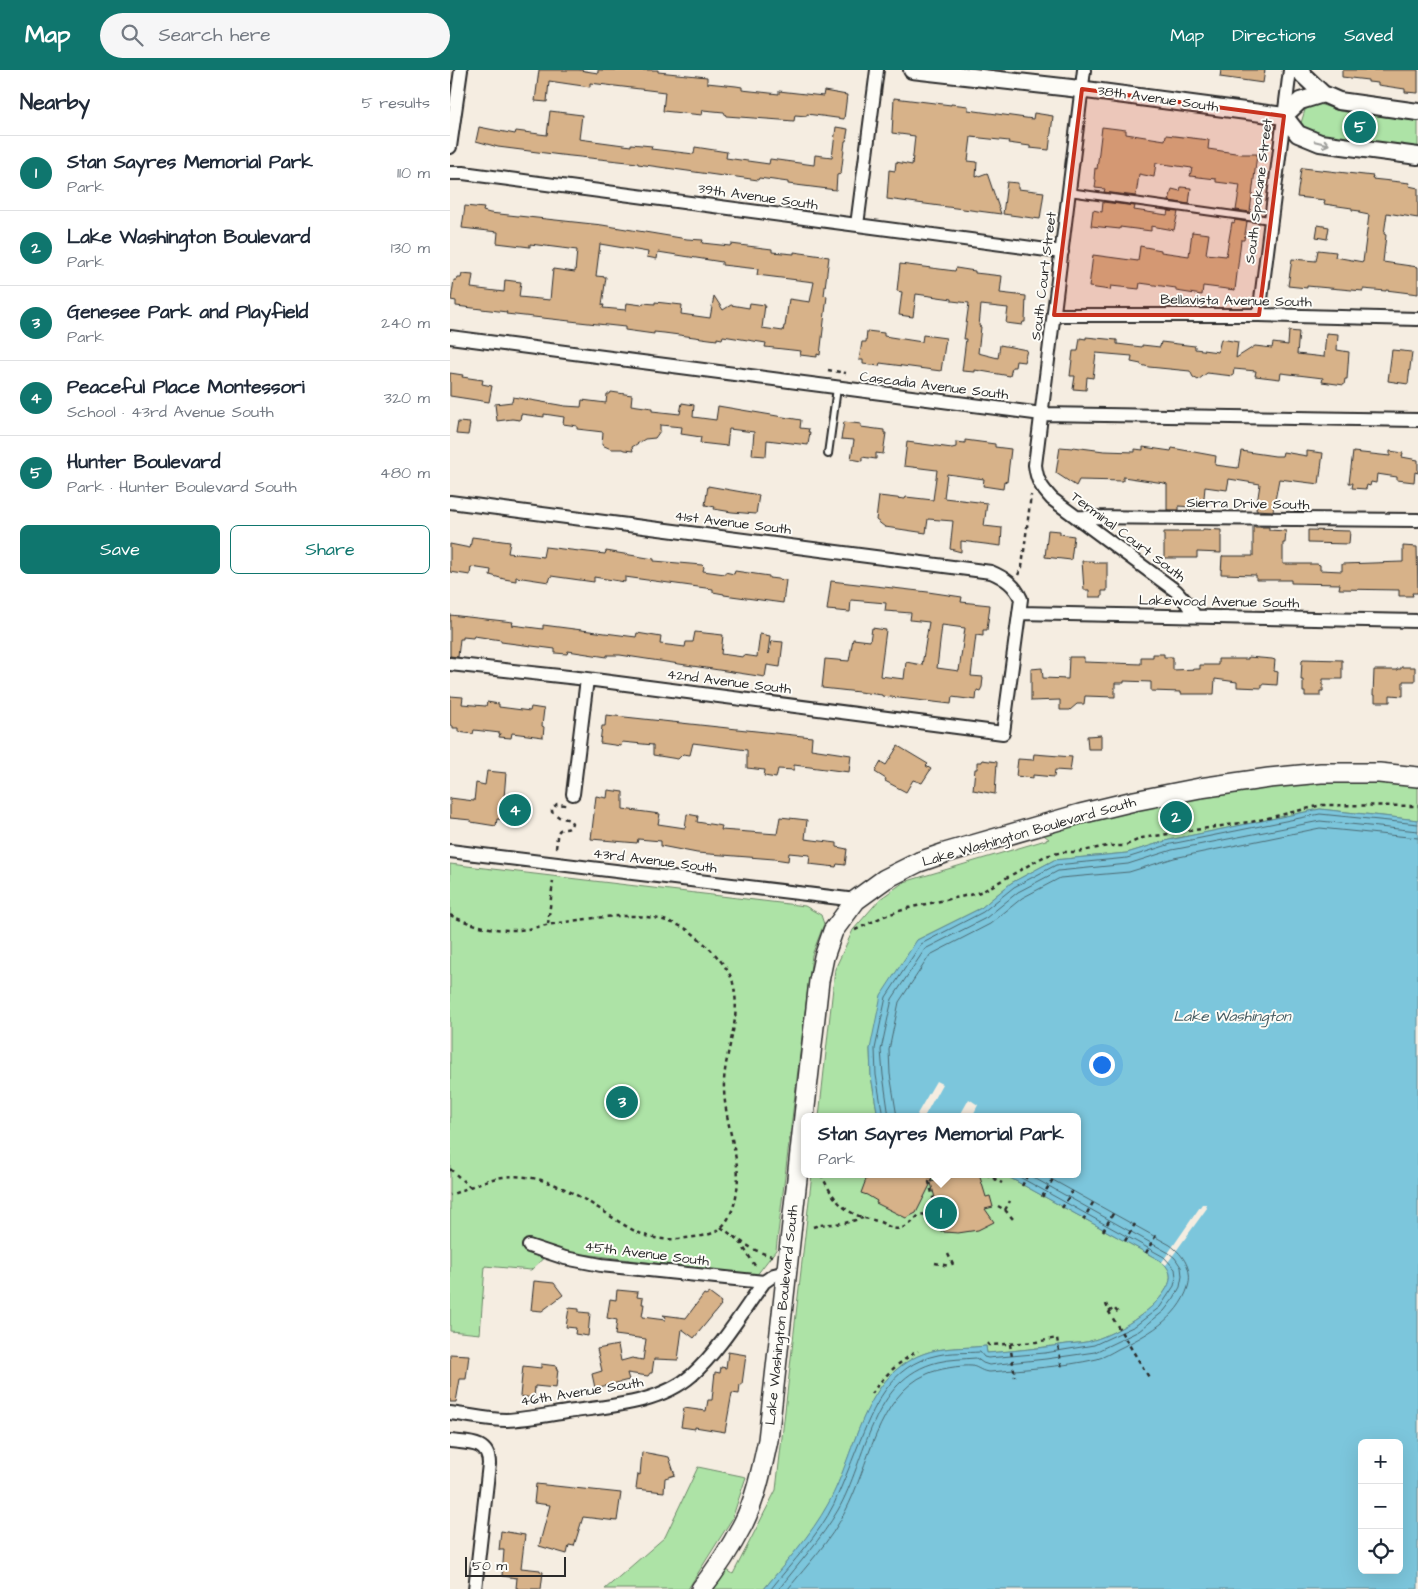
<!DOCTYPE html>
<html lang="en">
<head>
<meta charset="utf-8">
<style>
	:root { --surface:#fff; --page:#f6f6f7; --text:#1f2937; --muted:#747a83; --line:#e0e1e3; --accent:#0f766e }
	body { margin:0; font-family:"Architects Daughter",sans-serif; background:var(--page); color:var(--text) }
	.controls { position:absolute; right:15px; bottom:15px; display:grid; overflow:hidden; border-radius:8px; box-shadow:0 5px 20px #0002 }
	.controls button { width:45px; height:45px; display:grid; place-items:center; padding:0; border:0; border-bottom:1px solid var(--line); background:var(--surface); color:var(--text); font:25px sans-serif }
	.scale { position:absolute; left:15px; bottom:12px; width:101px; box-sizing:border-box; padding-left:5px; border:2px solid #2b2b2b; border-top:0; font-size:14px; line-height:18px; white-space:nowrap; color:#2b2b2b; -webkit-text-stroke:4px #fdfcf7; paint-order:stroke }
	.you { position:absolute; left:651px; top:994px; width:18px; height:18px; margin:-12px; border:4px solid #fff; border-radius:50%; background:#1a73e8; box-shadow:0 0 0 8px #1a73e833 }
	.badge { display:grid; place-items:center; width:32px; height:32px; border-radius:50%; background:var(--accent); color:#fff; font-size:16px; font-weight:700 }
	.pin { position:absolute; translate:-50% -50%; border:2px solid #fff; box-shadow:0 1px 5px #0006 }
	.popup { position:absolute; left:351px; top:1043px; width:280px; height:65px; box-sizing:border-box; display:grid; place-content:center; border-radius:8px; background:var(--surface); filter:drop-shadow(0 1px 4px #0005); font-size:16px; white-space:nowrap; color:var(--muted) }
	.popup b { font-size:19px; color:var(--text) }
	.popup::after { content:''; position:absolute; left:50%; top:100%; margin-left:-10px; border:10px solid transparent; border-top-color:var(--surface) }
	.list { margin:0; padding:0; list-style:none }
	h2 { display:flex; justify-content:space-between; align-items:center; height:65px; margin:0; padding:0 20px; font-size:21px }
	h2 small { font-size:16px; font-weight:400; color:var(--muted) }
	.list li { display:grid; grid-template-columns:32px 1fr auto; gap:15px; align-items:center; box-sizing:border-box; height:75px; padding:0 20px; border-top:1px solid var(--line) }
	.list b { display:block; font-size:19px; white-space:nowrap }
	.list p { margin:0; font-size:16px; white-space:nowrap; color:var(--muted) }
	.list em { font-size:16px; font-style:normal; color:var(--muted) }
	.actions { display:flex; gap:10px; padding:15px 20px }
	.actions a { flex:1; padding:11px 0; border:1px solid var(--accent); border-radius:8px; text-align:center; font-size:18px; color:var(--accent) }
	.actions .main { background:var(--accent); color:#fff }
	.icon { flex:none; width:28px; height:28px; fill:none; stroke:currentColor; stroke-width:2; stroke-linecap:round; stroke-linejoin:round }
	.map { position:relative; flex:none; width:968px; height:1519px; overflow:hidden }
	header { display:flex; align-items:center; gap:30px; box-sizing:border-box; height:70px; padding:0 25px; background:var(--accent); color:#fff }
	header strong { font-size:24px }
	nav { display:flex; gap:28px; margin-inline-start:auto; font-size:18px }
	.search { width:350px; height:45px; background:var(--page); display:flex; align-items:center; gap:12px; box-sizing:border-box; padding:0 18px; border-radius:28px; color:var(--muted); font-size:19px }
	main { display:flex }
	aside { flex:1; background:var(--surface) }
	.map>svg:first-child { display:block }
</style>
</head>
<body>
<header>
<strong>Map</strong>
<div class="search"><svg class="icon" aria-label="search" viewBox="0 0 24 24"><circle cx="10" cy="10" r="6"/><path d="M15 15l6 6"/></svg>Search here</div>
<nav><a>Map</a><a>Directions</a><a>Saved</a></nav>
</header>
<main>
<aside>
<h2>Nearby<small>5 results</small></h2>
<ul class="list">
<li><span class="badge">1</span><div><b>Stan Sayres Memorial Park</b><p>Park</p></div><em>110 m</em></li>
<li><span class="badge">2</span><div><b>Lake Washington Boulevard</b><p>Park</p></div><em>130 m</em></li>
<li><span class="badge">3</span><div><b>Genesee Park and Playfield</b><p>Park</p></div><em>240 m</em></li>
<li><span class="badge">4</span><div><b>Peaceful Place Montessori</b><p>School · 43rd Avenue South</p></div><em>320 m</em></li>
<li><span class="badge">5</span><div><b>Hunter Boulevard</b><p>Park · Hunter Boulevard South</p></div><em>480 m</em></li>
</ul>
<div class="actions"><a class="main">Save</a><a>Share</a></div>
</aside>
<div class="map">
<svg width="968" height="1519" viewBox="0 0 968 1519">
	<rect width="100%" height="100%" fill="#f5ede1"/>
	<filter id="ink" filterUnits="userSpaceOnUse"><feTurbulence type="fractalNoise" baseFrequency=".02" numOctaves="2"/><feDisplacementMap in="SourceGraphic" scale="10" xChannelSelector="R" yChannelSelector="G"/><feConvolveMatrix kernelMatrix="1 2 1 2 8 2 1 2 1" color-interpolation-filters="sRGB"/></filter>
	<g filter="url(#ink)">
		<path fill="#ade3a6" stroke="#6c8768" d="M866 33 890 41 968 51V82L867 67 854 62 851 53 855 40Z
			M968 707V750L870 739 719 770 677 783 604 790 561 813 531 838 467 870 420 979 421 1006 428 1047H369L385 899 403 860 430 829 454 812 599 769 584 757 750 718Z
			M0 794 355 836 371 845 374 854 362 885 326 1180 306 1206 102 1180 81 1200 35 1196 30 1264 0 1261Z
			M362 1104H553L711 1191C722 1200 723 1209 715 1221 703 1241 667 1263 644 1270 636 1273 626 1273 617 1274 590 1278 564 1281 537 1283L536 1276C520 1278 502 1277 486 1280 414 1297 408 1378 379 1433 362 1465 336 1492 314 1519H258L274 1498 283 1504 326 1420Z
			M248 1397 296 1407 282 1449 238 1519H155L215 1467Z"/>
		<path fill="#7cc6dc" stroke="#5c8895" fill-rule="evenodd" d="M870 739 968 750V1519H314C336 1492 361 1465 378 1434 408 1380 413 1295 487 1280 503 1277 520 1278 536 1276L537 1283C564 1281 591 1278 617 1274 626 1273 636 1273 644 1270 667 1263 703 1241 715 1221 723 1209 722 1200 711 1191L553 1104H627V1047H428L421 1006 420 979 431 925 467 870 531 838 561 813 604 790 677 783 719 770ZM912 1373H949V1500H912Z"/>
		<path fill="#f5ede1" d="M486 1011 492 1014 474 1047H467L468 1045 467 1044Z
			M519 1029 528 1035 522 1047H509Z
			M752 1134H756L757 1138 716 1195 712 1192Z"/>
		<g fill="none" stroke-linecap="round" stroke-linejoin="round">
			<path stroke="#4b6972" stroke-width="1" d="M433 1047 426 1005 425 979 436 927 471 874 533 842 564 817 606 795 677 788 721 774 870 744 968 754
				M439 1047 433 1005 431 980 442 929 475 879 536 848 568 822 608 801 678 794 722 780 870 751 968 761
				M447 1047 440 1004 439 980 449 932 480 885 540 854 572 828 610 808 679 802 724 788 870 758 968 768
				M321 1519C342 1492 369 1465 384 1434 392 1415 400 1396 407 1378 424 1337 439 1295 488 1285 501 1282 516 1283 530 1282L534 1287 538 1288 595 1283 644 1275 685 1256 710 1237 724 1216 726 1207 725 1199 714 1187 564 1104
				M329 1519C349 1493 372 1468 388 1440 417 1389 421 1308 488 1292 500 1289 514 1289 526 1288L533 1293 539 1295 596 1289 645 1282 689 1261 714 1241 724 1228 730 1217 732 1206 731 1197 725 1188 719 1183 577 1104
				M338 1519C358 1494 381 1470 395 1442 419 1397 427 1326 477 1304 487 1299 511 1295 522 1296 528 1297 532 1302 540 1302 575 1299 612 1297 647 1289 654 1287 661 1283 668 1279 695 1266 728 1249 738 1217 743 1200 734 1185 720 1175L592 1104"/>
		</g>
		<path fill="#d7b289" stroke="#2b2b2b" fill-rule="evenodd" d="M89 0H129L148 3V0H208V2L257 7V13L286 16 292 17V20L329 24V21L373 26 374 21 397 25 394 49 357 44V46L345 45 344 51 276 46 274 42 253 40 252 45 213 41 215 22 140 13V17L99 11 97 32 85 31Z
			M771 0H815L813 13 770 7Z
			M892 0H968V23L955 22V19L928 15V13L918 12V10L892 7Z
			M444 28 501 35V34L518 36V40L583 49 584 43 603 46 599 80 580 78V76L558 73 559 71 521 67 518 91 527 92 526 107 537 103 551 144 437 129 439 100 445 101 446 92 462 95 465 66 442 63Z
			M100 41 132 45 129 69 181 76V74L202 76 201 79 244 84 245 77 277 82 276 88 319 94 320 89 364 95 365 85 382 87 386 57 398 59 396 71H395L391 104 387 105 386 120 338 114V112L309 108 308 110 273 105V106L188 94V93L111 85 48 77 26 71 29 57 65 64 66 61 97 65Z
			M652 57 676 60V64L715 70 716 65 759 70 758 79 792 84H807L800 142 786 140 790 115 766 112V109L740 106 742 98 706 93 704 107 689 104 686 126 654 122 655 119 645 118 646 110 644 109 645 98 647 99Z
			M853 98 923 106 922 109 960 113 959 116 968 118V148L937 143 934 164 936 165 933 192 968 197V224L936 220V221L913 219V221L857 216V218L838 216 842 189 866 191 868 180 886 182 885 187 913 192 919 145 909 143 910 141 902 140V138L874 134 875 130 847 127 851 99Z
			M557 112 568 113V119L594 122 590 149 553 144Z
			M731 117 741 118 739 134 719 131 722 119 730 121Z
			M653 132 685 136 684 140 717 145 718 141 728 142 724 160 701 156V161L670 157V159L641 156 643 140 652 142Z
			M15 136 34 138 33 141 40 143 152 155 237 169 253 170 252 173 280 176 281 174 322 179V182L344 184V182L379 187 374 225 377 226 370 285 367 284V287L350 285 351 281 315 277 316 273 273 266 272 269 267 268V270L214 263 204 262V264L175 260V257L56 244 57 242 6 236V231L1 230 4 210H7L8 208H11L12 204 23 205 21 218 54 222 55 210 71 212 69 227 100 230 103 199 125 202 127 180 80 174V177L47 173 48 162 12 158ZM150 174 198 182 197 187 207 189 208 182 272 192V195L308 199 307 205 364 212 360 232 339 229 335 256H334L333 261 312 258 315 235 300 233 299 238 281 235 273 240 264 226 260 248 231 244 232 235 205 232V234L193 233 192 235 177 233 176 240 153 238 154 235H152L156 207 146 206Z
			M785 150 797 152 794 170H791L785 220 753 216 752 225 726 221V218L690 213 689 219 661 216 660 220 639 217 643 185 688 191 690 176 711 180V182L739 186 742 162 759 164 756 184 776 186 782 152 784 153Z
			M868 155 879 157 877 169 866 167Z
			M450 194 505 201 506 198 525 201V203L552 206 550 223 576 226 575 252H573L572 255 556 253 558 238 531 235 529 256 531 257 528 283 548 288 550 275 577 280 574 292 566 291 565 297H562L560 306 525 300V302L512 301 516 269H514L519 233 502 231V229L466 224 463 247 449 245 452 222 447 221Z
			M417 261 434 263V266L472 272 473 265 496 268 491 301 430 293 429 296 413 294V290H409L412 272H416Z
			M839 261 849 262 847 284 874 287 876 263 888 264 887 280 899 282 897 309H895L894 315 872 312 873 308 831 303 830 309 805 306 806 301 784 299 783 306 757 303 748 310 743 307 740 301 699 297 691 295V294L681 292 682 286 646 283 643 308 637 307 636 320 623 319 625 306H620L623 281H628L630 268 636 269V267L667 270V274L692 277V275L710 277 711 272 745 276V279L768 282 771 269 788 272 786 288 805 276 822 278 823 273 838 275Z
			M942 280 962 282 958 314 938 311Z
			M0 303 13 305 12 307 33 310 32 314 42 316 39 332 0 326Z
			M161 322 182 325 181 335 202 338V341L230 344 232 333 244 335 243 347 266 350 268 336 351 350 350 358 359 359 358 362H360L358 375 317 370 316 386 302 385 304 362 279 359 277 376 250 373 251 367 231 364 232 357 210 355V361L205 368 195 369 182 377 183 381 174 380 172 379H161L152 375 153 362 127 359V356L113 354 114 347 94 344V347L71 344 70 350 62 349 47 351 45 334 62 332 63 327 115 336 131 337 132 330 156 333 157 324H160Z
			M8 352 20 353 18 365 6 364Z
			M394 352 411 354V357L434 360V363H436L433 384 426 383V389L412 387V391L401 389 404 370 391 369Z
			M515 370 545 374V377L561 379 557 412 554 411 553 419 533 416 534 409 497 404 494 428 537 433 534 456 552 458 551 476 511 471V482L500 479 503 451 478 449 476 463 435 457 426 450 429 426 455 429 456 427 483 430 487 400 454 396 457 372 502 378 506 377V372L515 373Z
			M610 377 622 378 623 377 654 381 685 382V379L693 380V377L721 381 722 378 766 386 765 395 788 398 791 381 825 386H832L833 382 857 386V381L873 383 869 414 829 409 823 441 806 440 810 414 779 409 777 420 755 417 753 438 729 436V440H717V414L714 413 673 407V411L629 410 626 416 606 403Z
			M940 381 953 383 952 387 968 390V403L965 402 964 412 947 410V407L927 404 926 413 921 412 920 416 917 415 916 419 902 418 903 413H899L903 382 940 386Z
			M258 416 309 425 306 444 282 442 264 439 265 437 255 435Z
			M803 457H819V460L836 461 835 473H833V494H867L870 495V500L892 501V494L953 492V476L967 477 968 523H962L963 526H949V520L889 519 890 514 841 513V510H806V505L771 504 772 486H803Z
			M753 459 771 460V483L747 482V488H714V462H732V461H753Z
			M598 460 610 461V464L624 466 621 490 595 487Z
			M858 460 900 461 899 474 858 473Z
			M22 467 60 472 58 483 86 486 93 487 95 477 155 484 156 481 204 489V491L252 495 254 497 253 501 275 504V502L284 504 285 501 319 506V508L336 510 333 533 274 525V524L263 522V519L175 507V512L144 507V512L101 506 99 512 66 507V511L54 509 40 505 41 500 21 497 20 505 0 502V474L20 478Z
			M632 491H644V493H657V521H652V527H639V520H634Z
			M381 511 478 522 512 527 511 532 540 535 537 560H533V566L526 565 521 606 533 607 532 617 530 621 527 620 526 630 502 627 501 634 432 626V625L409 622 372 618 375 589 399 591 403 569 420 571 422 558 436 560 430 606 454 609 456 592 472 595 479 552 460 550 461 543 435 541 436 533 401 530 400 542 377 540ZM492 555 515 558 509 601 487 598Z
			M0 545 63 552 62 555 93 559V555L186 567 187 563 211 567 210 574 235 577 236 572H243L245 562 273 565 271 584 293 587V585L307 587 310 564 320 566 318 583 319 584 320 580 322 571 333 572 330 597 317 595 315 607 170 585H157V587L118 581 117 584 105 583V579L51 572V570L24 566 23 568 13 567V569H10L8 587 0 586Z
			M703 584H714V587H723V600L748 599H750V595H768V589H798V587L822 589 825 590 824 601 828 602 827 615 812 614V618L787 617V612L765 609 764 624H731V622L701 621V612L674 611V613H665V627L635 626 634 634H627L620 640H610V630L581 631V599L592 598 593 608 618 609 619 587H634V592L691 594V587H703Z
			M853 589 892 590V609H873V621H870V626H855V622H853V610H851L852 590Z
			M951 597H965V611H953V626L940 625V632H925V625H923L924 600H947V599H951Z
			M0 626 13 627 12 634 35 636H36L37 632 49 634V637L80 641 81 637 94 639 92 656 94 657 93 667 62 663 61 668 49 667 50 663 24 660 23 664 8 662V658H3V656L0 655Z
			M156 645 362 667 361 679 401 685 399 702 344 695V700L328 699 326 708 314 706 315 700 297 698V680L243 673 240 685 233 684 228 689 203 685V675L172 672 171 676 150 673 152 656H155Z
			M651 665V679H638L637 666Z
			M448 676 478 694 476 696 481 699 472 713 463 710 456 722 435 711 436 709 425 702 431 692 436 695Z
			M584 684 622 687 620 701 605 700 604 707 583 705V708L566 706 568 689 583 690Z
			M532 690 547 692 545 724 523 720 525 699H527V692H532Z
			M37 701 56 703 54 728 76 732 75 741 79 746 78 753 47 749 46 756 21 752V750L0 748V728L24 731 26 713 35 715Z
			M158 720 173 722V739L210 744 208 754 235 758 237 744 248 746 247 752 272 756 271 760 327 764 330 747 357 750 355 769 387 773V777L397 779 395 795 387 794 386 797 359 794 360 785 339 783 338 791 324 789 247 783 211 776V771L188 769 187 773 141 769 146 726 157 728Z
			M418 1104H474L482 1109 481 1112 508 1104H529L536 1127 540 1126 543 1137 535 1139 544 1152 528 1160 508 1163 494 1162 481 1113 466 1143 456 1148 426 1133 427 1131 417 1125 411 1123Z
			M84 1211 104 1213 113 1225 92 1241 81 1240Z
			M167 1220 188 1222 187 1227 193 1228 192 1234H194L192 1247 215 1250 216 1247 213 1245 236 1248 254 1224 256 1225 259 1223 271 1232 270 1234 271 1235 244 1268 232 1259 228 1290 204 1289 202 1303H200L198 1306 177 1303 179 1310 145 1318 142 1304 152 1301 147 1279 168 1275 171 1291 182 1288 193 1290 196 1269 165 1265 167 1250 157 1248 160 1229 166 1230Z
			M119 1238 129 1239V1242L140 1243 138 1266 125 1264 126 1258 116 1257Z
			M278 1282 296 1285 292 1314H290L289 1324 282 1323 275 1362 245 1357V1359L231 1357 234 1338 256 1341 258 1330H262L265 1302 270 1303 271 1297 276 1298Z
			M0 1284 19 1285 16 1309H10L6 1332H0Z
			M91 1294 107 1296 106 1299H108L106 1318 85 1316 84 1328 70 1326 73 1296 91 1298Z
			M192 1382 219 1387 225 1405 215 1408 214 1422 186 1419 188 1404 190 1405Z
			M86 1414 171 1423 167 1451 133 1447 124 1476 119 1475 117 1484 89 1476 100 1435 84 1433Z
			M51 1461 75 1465 71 1498 90 1500V1501L93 1502 91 1519H68V1518H66L67 1508 52 1506 54 1480H49Z"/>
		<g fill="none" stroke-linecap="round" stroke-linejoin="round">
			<defs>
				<path id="service" d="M619 122 820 150
					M378 384 387 318"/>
				<path id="minor" d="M634 0 585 395C587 411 591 417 602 429L726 521 736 532 745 546
					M0 77 11 0
					M0 103H13L612 182
					M407 155 427 0
					M604 245H809L968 249
					M809 245 840 0
					M0 267 592 344 968 350
					M0 432 541 502C555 508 565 515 571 529L553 663 137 609 0 594
					M628 447 968 450
					M569 543 968 551
					M123 724 137 609
					M0 781 406 830
					M79 1176 115 1188 151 1195 314 1212
					M0 1343C18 1345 38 1350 56 1350 77 1349 97 1345 117 1342 158 1336 209 1334 242 1305 269 1281 293 1241 314 1212L324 1205 336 1202
					M0 1371C18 1373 39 1371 39 1394L25 1519"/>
				<path id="tertiary" d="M462 0 621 18 834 46
					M851 0 853 5 873 24
					M834 46 848 64 870 73 968 86
					M834 46 850 31 873 24 889 31 968 42"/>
				<path id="secondary" d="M251 1519C267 1499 281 1477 293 1454 306 1428 312 1398 318 1370L369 911 374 887 383 861 406 830 435 809 469 792 495 783 630 744 684 731 750 718 819 708 871 703H929L968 707"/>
			</defs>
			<use href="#service" stroke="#2b2b2b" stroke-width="10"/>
			<use href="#minor" stroke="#2b2b2b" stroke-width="16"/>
			<use href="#tertiary" stroke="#2b2b2b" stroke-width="20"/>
			<use href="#secondary" stroke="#2b2b2b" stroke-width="22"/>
			<path stroke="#2b2b2b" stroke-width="2.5" stroke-dasharray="4 4" stroke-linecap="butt" d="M378 300 396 303
				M568 505 572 497 581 425
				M106 778C107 774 106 765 109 761 114 756 119 763 122 753L120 750 109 747 102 742V739L107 734 116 735
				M0 845C20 855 44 861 67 860 76 860 87 857 96 855 137 849 193 837 232 857 242 861 251 871 259 878 267 886 281 902 283 913 292 950 276 976 274 1011 273 1040 283 1067 287 1096 290 1116 285 1151 265 1162 257 1166 245 1167 236 1168 223 1170 210 1170 197 1166 182 1161 169 1152 156 1143 125 1123 91 1102 53 1107 35 1109 17 1119 0 1125
				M98 854 103 811
				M405 860 434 846 462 837 524 824 533 821 595 786 613 782H627L658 776H674L692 768 791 753 801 752 872 735 968 736
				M0 1099 20 1117
				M371 1104C381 1125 390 1140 414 1148 419 1149 424 1150 430 1152 437 1155 444 1161 452 1158 459 1156 465 1149 470 1144L478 1145 487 1143
				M483 1104 479 1112 493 1165
				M536 1104 552 1113
				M572 1116 578 1104
				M592 1127 603 1109
				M548 1136 555 1140 563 1149
				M612 1138 623 1120
				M555 1140 560 1131
				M633 1150 644 1131
				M271 1157C287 1169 302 1181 322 1186
				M363 1157 369 1155 395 1153 413 1148
				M653 1161 664 1142
				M675 1171 685 1154
				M290 1172 307 1199
				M696 1183 706 1165
				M498 1184 504 1197
				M485 1193 499 1196
				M656 1234 659 1242 700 1309
				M659 1242 664 1238 670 1245
				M537 1273 539 1275 586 1272 607 1268 612 1300
				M560 1274 565 1307
				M421 1324C435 1305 447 1293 468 1281"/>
			<use href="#service" stroke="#fdfcf7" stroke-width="6"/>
			<use href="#minor" stroke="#fdfcf7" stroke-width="12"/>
			<use href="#tertiary" stroke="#fdfcf7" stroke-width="16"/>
			<use href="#secondary" stroke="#fdfcf7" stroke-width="19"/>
		</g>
		<defs><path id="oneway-shaft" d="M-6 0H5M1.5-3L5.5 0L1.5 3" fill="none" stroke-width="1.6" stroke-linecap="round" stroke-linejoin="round" transform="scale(1.25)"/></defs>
		<use stroke="#9e9e9b" href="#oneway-shaft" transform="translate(872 73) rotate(13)"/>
	</g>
	<path fill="#c8321e" fill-opacity="0.2" stroke="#c8321e" stroke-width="4" stroke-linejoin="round" d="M632 19 834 46 809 245H604Z"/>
	<g text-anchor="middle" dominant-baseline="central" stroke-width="4" stroke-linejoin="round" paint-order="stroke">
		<g font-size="14" fill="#2b2b2b" stroke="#fdfcf7">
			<text transform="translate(708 29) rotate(8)">38th Avenue South</text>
			<text transform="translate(809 121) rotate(-83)">South Spokane Street</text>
			<text transform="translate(308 127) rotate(8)">39th Avenue South</text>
			<text transform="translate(594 206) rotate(-83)">South Court Street</text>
			<text transform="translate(786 231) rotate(1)">Bellavista Avenue South</text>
			<text transform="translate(484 316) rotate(7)">Cascadia Avenue South</text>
			<text transform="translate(798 434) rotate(1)">Sierra Drive South</text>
			<text transform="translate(283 453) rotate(7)">41st Avenue South</text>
			<text transform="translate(678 467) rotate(37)">Terminal Court South</text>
			<text transform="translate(769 532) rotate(1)">Lakewood Avenue South</text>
			<text transform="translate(279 612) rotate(7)">42nd Avenue South</text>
			<text transform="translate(579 762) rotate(-16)">Lake Washington Boulevard South</text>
			<text transform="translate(205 791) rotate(7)">43rd Avenue South</text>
			<text transform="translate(197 1184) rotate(7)">45th Avenue South</text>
			<text transform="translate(332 1245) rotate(-84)">Lake Washington Boulevard South</text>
			<text transform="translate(132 1322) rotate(-9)">46th Avenue South</text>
		</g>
		<g font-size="15" font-style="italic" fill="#435a60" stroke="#fdfcf7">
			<text x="782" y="946">Lake Washington</text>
		</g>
	</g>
</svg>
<div class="controls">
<button>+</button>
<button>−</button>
<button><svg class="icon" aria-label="locate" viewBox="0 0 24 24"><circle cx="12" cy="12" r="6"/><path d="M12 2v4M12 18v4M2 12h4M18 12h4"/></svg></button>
</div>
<div class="scale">50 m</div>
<div class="you"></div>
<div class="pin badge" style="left:491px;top:1143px">1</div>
<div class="popup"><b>Stan Sayres Memorial Park</b>Park</div>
<div class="pin badge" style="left:726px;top:747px">2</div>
<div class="pin badge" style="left:172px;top:1032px">3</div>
<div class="pin badge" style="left:65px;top:740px">4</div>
<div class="pin badge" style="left:910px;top:57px">5</div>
</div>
</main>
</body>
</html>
